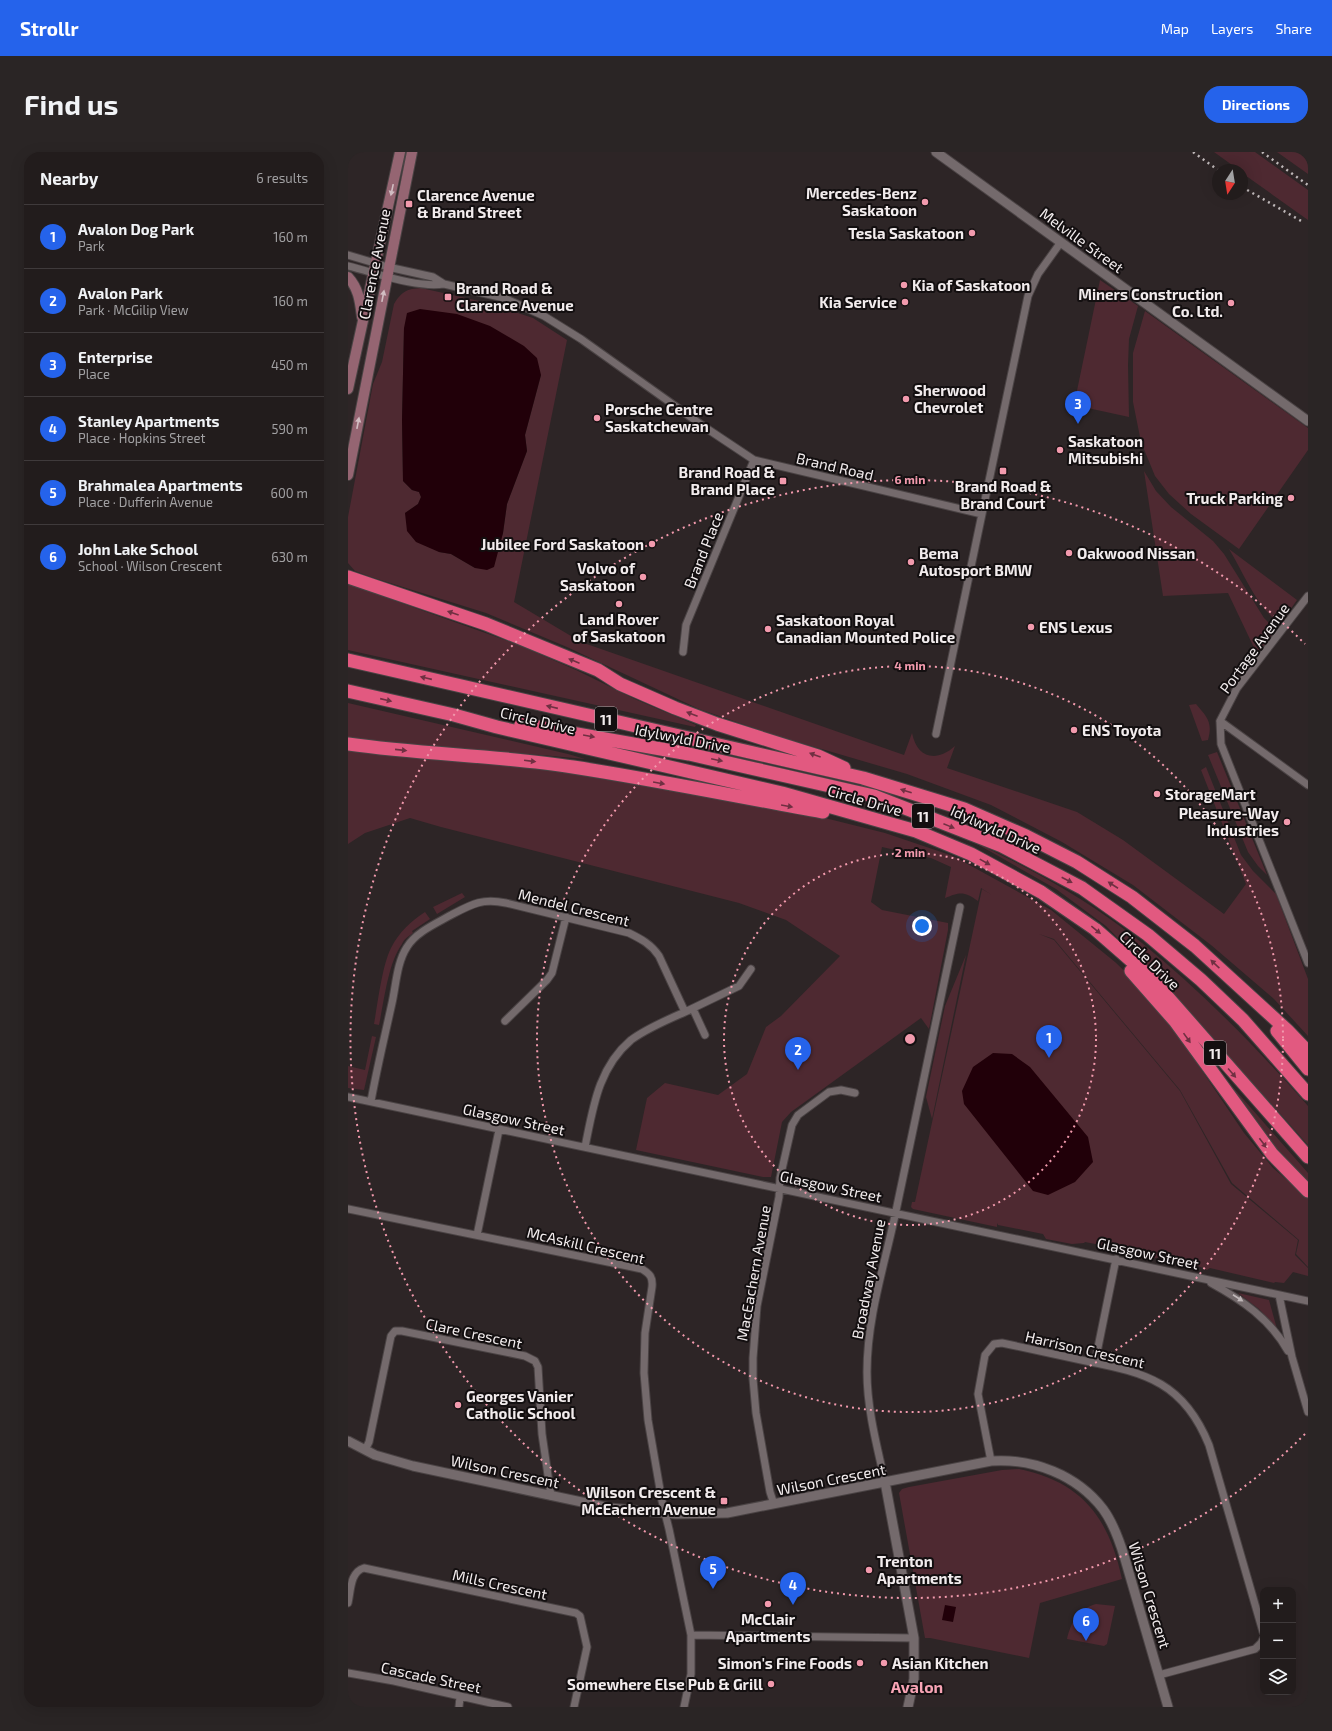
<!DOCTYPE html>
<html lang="en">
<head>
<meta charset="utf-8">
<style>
	:root { --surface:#221c1c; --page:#2a2525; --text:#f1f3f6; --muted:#a2a1a3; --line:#3f3a3b; --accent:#2563eb }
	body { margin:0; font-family:"Exo 2",sans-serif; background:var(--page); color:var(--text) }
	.controls { position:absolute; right:12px; bottom:12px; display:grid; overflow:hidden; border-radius:8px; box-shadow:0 4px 16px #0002 }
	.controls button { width:36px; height:36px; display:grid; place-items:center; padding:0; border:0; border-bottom:1px solid var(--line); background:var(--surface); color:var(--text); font:20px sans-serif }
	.compass { position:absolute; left:864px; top:12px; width:36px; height:36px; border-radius:50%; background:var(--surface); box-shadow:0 4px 16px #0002; rotate:192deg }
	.you { position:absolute; left:574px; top:774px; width:14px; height:14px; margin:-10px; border:3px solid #fff; border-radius:50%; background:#1a73e8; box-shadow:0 0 0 6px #1a73e833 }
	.badge { display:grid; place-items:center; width:26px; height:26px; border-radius:50%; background:var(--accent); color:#fff; font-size:13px; font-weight:700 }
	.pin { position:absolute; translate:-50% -33px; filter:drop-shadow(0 1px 2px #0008) }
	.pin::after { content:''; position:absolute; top:21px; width:14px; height:12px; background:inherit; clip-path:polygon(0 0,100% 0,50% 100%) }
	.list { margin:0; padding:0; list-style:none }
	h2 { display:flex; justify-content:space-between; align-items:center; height:52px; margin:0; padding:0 16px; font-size:17px }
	h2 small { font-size:13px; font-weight:400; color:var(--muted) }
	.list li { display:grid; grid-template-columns:26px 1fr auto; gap:12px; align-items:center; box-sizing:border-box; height:64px; padding:0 16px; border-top:1px solid var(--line) }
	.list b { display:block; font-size:15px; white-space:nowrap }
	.list p { margin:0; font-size:13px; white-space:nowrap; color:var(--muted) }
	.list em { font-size:13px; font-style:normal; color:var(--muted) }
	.icon { flex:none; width:22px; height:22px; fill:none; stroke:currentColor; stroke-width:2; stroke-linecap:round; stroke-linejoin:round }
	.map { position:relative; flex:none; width:960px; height:1555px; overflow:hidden; border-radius:16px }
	header { display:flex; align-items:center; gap:24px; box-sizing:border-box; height:56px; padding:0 20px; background:var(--accent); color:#fff }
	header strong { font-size:19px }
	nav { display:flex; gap:22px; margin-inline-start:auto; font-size:14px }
	.intro { display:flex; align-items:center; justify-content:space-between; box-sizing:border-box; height:96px; padding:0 24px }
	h1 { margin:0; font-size:28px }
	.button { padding:10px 18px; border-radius:16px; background:var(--accent); color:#fff; font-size:14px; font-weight:700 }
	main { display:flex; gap:24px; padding:0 24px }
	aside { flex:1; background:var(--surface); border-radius:16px; box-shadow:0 4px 16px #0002 }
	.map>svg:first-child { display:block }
</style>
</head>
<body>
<header>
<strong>Strollr</strong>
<nav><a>Map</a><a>Layers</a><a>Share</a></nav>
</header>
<div class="intro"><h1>Find us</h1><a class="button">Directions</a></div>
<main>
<aside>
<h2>Nearby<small>6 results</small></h2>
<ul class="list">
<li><span class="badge">1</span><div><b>Avalon Dog Park</b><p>Park</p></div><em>160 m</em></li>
<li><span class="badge">2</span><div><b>Avalon Park</b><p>Park · McGilip View</p></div><em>160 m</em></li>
<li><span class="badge">3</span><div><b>Enterprise</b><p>Place</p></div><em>450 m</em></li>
<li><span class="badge">4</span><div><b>Stanley Apartments</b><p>Place · Hopkins Street</p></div><em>590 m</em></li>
<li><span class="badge">5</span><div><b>Brahmalea Apartments</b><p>Place · Dufferin Avenue</p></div><em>600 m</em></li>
<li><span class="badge">6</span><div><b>John Lake School</b><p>School · Wilson Crescent</p></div><em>630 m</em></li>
</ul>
</aside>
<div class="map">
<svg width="960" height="1555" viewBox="0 0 960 1555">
	<rect width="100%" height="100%" fill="#2d2526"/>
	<path fill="#4e2931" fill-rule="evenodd" d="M866 0H907L960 38V68L894 21V18H891Z
		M929 0H960V22Z
		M752 128 790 154 781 187 780 213 781 265 726 253Z
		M73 136 140 151 185 166 219 188 166 450 233 490 556 603 564 581C569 606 588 611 607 594L599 616 729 660 775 688 876 762 898 732 853 618 858 615 893 703 905 719 928 742 960 827V884L926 847 863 793 785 733 714 690 643 653 559 622 426 583 351 557 219 495 138 461 23 425 7 419 0 411V365L25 232 34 210 46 152C54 139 59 137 73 136ZM56 176 193 223 177 283 179 299 159 352 155 381 145 415 127 416 103 402 91 400 57 361 70 352 73 345 71 340 64 338 55 329 54 268Z
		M797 159 960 276V298L891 397 843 362 821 342 807 324 793 290 785 250V201Z
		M796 319 808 339 823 355 865 389 876 402 916 466 928 478 909 502 880 441 815 444Z
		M881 397 949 448 932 472C907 453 897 423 881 397Z
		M0 432 168 492 228 518 289 548 348 573 347 575 0 498Z
		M0 551 220 602 237 607C158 599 79 596 0 588Z
		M848 552C859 565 865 570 860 588L854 589 841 553Z
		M0 597 203 618 477 666 537 681 605 704 703 758 767 810 793 835 838 895 896 981 925 1016 960 1046V1115L948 1102 951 1088 884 1031 832 938 706 787 691 782 694 779 691 782 706 788 832 939 883 1032 950 1088 947 1103 960 1116V1124L945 1120 936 1131 927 1130 926 1131 862 1116 859 1118 848 1113 842 1115 835 1111 822 1108 815 1109 812 1105 803 1107 776 1102 773 1097 737 1090 736 1091 724 1092 698 1087 695 1082 650 1073 649 1071V1075L565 1057 563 1055 564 1050H567L634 737 644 743 633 736 630 749C616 739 612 740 597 746L603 715 583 706 534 695 523 750 534 758 600 771V778L581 877 573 866 443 960 434 970 423 1025H415L288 998 299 946 317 931 370 943 399 922 418 875 433 864 492 804 438 768 391 751 93 675 62 666 17 681 0 692Z
		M869 600 919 723 910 714 900 700 860 603Z
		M622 688C682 716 742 749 794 791 854 840 909 896 960 954V993L824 841 758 774 708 737Z
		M114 741 117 745 89 762 85 755Z
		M77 760 82 767 64 779 65 781C61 784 56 787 54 792 40 811 36 850 31 873L26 872C30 850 34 814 43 796 51 780 63 769 77 760Z
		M618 803 584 967 578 945 597 854Z
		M24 884 28 885 16 938 0 936V914L17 918Z
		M861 908 960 1021V1030L933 1005Z
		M890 1141 921 1148 929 1177 911 1157Z
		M671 1317C735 1330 761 1367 774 1427L692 1451 681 1506 582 1486H577L551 1341 554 1337 561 1335 654 1318Z
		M748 1452 767 1454 759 1492 756 1494 719 1487C723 1470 730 1457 748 1452Z"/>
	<path fill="#210009" d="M72 157 109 162 142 174 176 194 189 206 193 223 177 283 179 299 159 352 155 381 146 415 139 418 127 416 103 402 91 400 68 390 59 379 57 361 70 352 73 345 71 340 64 338 55 329 54 268 56 176 59 161Z
		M645 901 664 902 682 915 740 985 745 1010 727 1030 700 1043 685 1039 616 952 614 939 625 915Z
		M597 1453 608 1455 605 1470 594 1468Z"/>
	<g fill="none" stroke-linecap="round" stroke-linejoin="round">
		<defs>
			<path id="minor" d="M0 103 40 115 85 125 96 132 156 146 196 164 233 187 358 276 406 308 634 362 680 144 690 122 713 90
				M0 114C29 121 67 136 96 132
				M960 444 889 536 872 569 873 592 960 811
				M335 500 338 473 406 308
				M872 569 960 633
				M588 582 634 362
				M345 857 357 883
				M337 860 391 834 403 817
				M157 869 199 828 204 821 218 765
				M0 945 960 1149
				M23 949C29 916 37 883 44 851 48 833 49 810 59 795 68 780 89 771 103 763 124 752 134 746 158 751L281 781C293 787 303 792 311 804L337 860C323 866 295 879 283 888 250 916 245 956 237 995
				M0 1057 294 1117C302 1122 305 1125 304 1135L297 1181 296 1221 300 1268 314 1349 321 1377 343 1483V1522L336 1555
				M129 1083 151 978
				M863 1131C894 1148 922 1167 940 1199
				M931 1143 944 1205 960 1260
				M747 1210 768 1107
				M17 1298 21 1290 43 1184 47 1179H54L177 1204 187 1209 190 1215 194 1282 203 1344
				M643 1309 630 1242 637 1203 646 1192 654 1191C682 1197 710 1203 738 1209 799 1221 836 1231 861 1293L915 1480
				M537 1330C529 1294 519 1257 519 1220 519 1163 538 1109 549 1054 570 954 591 855 612 755
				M426 1352 422 1340 408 1261 405 1227V1206L409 1154 431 1045 432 1026 444 973 450 963 481 940 493 938 507 941
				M0 1451C3 1438 2 1420 16 1416L228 1461 232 1464 239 1495 226 1555
				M343 1483 566 1486
				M0 1521 46 1529 160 1555
				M811 1523 907 1497 913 1491 915 1487
				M111 1555 112 1545"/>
			<path id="tertiary" d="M588 0 960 269
				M0 1289 27 1303 65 1314 262 1356 328 1362 379 1361 643 1309C685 1306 729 1323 755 1357 766 1372 772 1390 777 1407L820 1555
				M537 1330 566 1486V1527L560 1555"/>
			<path id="secondary" d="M0 125C11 137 12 150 14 165
				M0 237 52 0
				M0 323 64 0"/>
			<path id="motorway" d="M0 425 138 472 250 518 272 532 327 556 369 572 470 604 496 616
				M0 508 515 626 616 657 678 684 729 710 784 745 847 794 939 878 960 900
				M0 539 106 563 149 575 434 641 568 679 623 702 693 740 747 777 802 825 960 1005
				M173 572 341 602 526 644 654 694 734 736 800 783 853 828 895 868 960 942
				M0 592C75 603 151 603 225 615 309 628 392 645 475 660
				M783 819 827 869 924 1002 960 1039
				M929 879 960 917"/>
		</defs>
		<use href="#minor" stroke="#4a4344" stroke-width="9"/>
		<use href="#tertiary" stroke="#4a4344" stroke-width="11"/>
		<use href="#secondary" stroke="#4a4344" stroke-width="12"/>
		<use href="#motorway" stroke="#4a4344" stroke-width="15"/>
		<use href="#minor" stroke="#746a6c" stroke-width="7"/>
		<use href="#tertiary" stroke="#746a6c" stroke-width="9"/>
		<use href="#secondary" stroke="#956572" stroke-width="10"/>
		<use href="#motorway" stroke="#e25980" stroke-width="13"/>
		<path stroke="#beb7b8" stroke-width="2.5" stroke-dasharray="2 4" stroke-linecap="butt" d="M845 0 870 18
			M914 0 960 33
			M894 35 955 70"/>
	</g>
	<defs><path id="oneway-solid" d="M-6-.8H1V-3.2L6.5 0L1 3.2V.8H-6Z"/></defs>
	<g fill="#d1bdc2">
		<use href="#oneway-solid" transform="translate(44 38) rotate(102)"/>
		<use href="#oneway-solid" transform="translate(35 144) rotate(-79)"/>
		<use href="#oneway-solid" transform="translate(10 271) rotate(-79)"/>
	</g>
	<g fill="#703042">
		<use href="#oneway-solid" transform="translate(105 461) rotate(-161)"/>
		<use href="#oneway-solid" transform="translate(226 509) rotate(-157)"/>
		<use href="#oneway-solid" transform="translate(78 526) rotate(-167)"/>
		<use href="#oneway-solid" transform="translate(38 548) rotate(13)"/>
		<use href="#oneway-solid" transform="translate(204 555) rotate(-167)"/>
		<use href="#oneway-solid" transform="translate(344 562) rotate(-159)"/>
		<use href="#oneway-solid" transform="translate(241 584) rotate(10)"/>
		<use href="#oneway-solid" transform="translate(53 598) rotate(6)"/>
		<use href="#oneway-solid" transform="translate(467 603) rotate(-160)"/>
		<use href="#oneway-solid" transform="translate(369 608) rotate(12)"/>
		<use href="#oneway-solid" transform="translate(182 609) rotate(7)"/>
		<use href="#oneway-solid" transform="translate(311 631) rotate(10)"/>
		<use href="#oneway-solid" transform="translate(558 639) rotate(-162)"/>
		<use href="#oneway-solid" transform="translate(439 654) rotate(10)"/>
		<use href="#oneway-solid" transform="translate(601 674) rotate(22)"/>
		<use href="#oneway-solid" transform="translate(637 710) rotate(29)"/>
		<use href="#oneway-solid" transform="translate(719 728) rotate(27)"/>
		<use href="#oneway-solid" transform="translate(765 733) rotate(-147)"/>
		<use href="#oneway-solid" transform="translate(748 778) rotate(39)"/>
		<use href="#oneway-solid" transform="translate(867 812) rotate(-137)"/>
		<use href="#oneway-solid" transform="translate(839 886) rotate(55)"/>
		<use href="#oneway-solid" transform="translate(884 921) rotate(49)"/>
		<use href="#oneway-solid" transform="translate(915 991) rotate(53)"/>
	</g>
	<use fill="#c0b8b9" href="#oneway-solid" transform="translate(890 1146) rotate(33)"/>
	<g fill="none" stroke="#f29aad" stroke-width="2" stroke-dasharray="2 4">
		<circle cx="562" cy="887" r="186"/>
		<circle cx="562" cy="887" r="373"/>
		<path d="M957 1282A559 559 0 1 1 957 492"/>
	</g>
	<g fill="#f29aad" stroke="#130f10" stroke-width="1.5">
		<circle cx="577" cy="50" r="4"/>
		<rect x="57" y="48" width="8" height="8" rx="2"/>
		<circle cx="624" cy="81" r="4"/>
		<circle cx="556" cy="133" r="4"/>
		<rect x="96" y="141" width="8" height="8" rx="2"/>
		<circle cx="557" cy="150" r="4"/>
		<circle cx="883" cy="151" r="4"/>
		<circle cx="558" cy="247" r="4"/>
		<circle cx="249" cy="266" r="4"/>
		<circle cx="712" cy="298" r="4"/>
		<rect x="651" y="315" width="8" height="8" rx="2"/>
		<rect x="431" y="325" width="8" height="8" rx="2"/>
		<circle cx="943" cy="346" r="4"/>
		<circle cx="304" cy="392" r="4"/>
		<circle cx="721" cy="401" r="4"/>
		<circle cx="563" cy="410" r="4"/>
		<circle cx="295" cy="425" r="4"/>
		<circle cx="271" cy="452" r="4"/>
		<circle cx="683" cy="475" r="4"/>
		<circle cx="420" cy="477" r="4"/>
		<circle cx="726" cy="578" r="4"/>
		<circle cx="809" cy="642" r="4"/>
		<circle cx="939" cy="670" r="4"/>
		<circle cx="110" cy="1253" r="4"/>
		<rect x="372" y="1345" width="8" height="8" rx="2"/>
		<circle cx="521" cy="1418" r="4"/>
		<circle cx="420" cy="1452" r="4"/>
		<circle cx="512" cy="1511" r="4"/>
		<circle cx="536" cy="1511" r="4"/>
		<circle cx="423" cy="1532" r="4"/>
	</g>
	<g text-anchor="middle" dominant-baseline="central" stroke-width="4" stroke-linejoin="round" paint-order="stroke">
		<g fill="#130f10" stroke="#afaaab" stroke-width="1">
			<rect x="247" y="555" width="22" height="24" rx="3"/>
			<rect x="564" y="652" width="22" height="24" rx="3"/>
			<rect x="856" y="889" width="22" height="24" rx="3"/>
		</g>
		<g font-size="14" font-weight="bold" fill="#f2eced">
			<text x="258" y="567">11</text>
			<text x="575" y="664">11</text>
			<text x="867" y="901">11</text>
		</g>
		<g font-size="15" font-weight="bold" fill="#f2eced" stroke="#130f10" text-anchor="start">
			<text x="569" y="41" text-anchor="end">Mercedes-Benz<tspan x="569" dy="17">Saskatoon</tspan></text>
			<text x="69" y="43">Clarence Avenue<tspan x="69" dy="17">&amp; Brand Street</tspan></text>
			<text x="616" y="81" text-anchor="end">Tesla Saskatoon</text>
			<text x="564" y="133">Kia of Saskatoon</text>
			<text x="108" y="136">Brand Road &amp;<tspan x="108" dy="17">Clarence Avenue</tspan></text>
			<text x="875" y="142" text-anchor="end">Miners Construction<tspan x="875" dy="17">Co. Ltd.</tspan></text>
			<text x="549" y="150" text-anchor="end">Kia Service</text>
			<text x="566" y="238">Sherwood<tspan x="566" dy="17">Chevrolet</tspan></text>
			<text x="257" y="257">Porsche Centre<tspan x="257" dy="17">Saskatchewan</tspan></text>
			<text x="720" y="289">Saskatoon<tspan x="720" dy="17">Mitsubishi</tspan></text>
			<text x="427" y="320" text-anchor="end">Brand Road &amp;<tspan x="427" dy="17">Brand Place</tspan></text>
			<text x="655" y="334" text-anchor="middle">Brand Road &amp;<tspan x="655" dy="17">Brand Court</tspan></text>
			<text x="935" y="346" text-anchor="end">Truck Parking</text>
			<text x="296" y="392" text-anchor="end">Jubilee Ford Saskatoon</text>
			<text x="571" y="401">Bema<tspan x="571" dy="17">Autosport BMW</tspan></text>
			<text x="729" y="401">Oakwood Nissan</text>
			<text x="287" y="416" text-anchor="end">Volvo of<tspan x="287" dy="17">Saskatoon</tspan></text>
			<text x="271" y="467" text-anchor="middle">Land Rover<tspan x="271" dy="17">of Saskatoon</tspan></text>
			<text x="428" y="468">Saskatoon Royal<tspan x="428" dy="17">Canadian Mounted Police</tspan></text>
			<text x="691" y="475">ENS Lexus</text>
			<text x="734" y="578">ENS Toyota</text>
			<text x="817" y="642">StorageMart</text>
			<text x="931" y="661" text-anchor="end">Pleasure-Way<tspan x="931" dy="17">Industries</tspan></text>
			<text x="118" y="1244">Georges Vanier<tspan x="118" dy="17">Catholic School</tspan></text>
			<text x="368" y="1340" text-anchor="end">Wilson Crescent &amp;<tspan x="368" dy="17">McEachern Avenue</tspan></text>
			<text x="529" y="1409">Trenton<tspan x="529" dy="17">Apartments</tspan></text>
			<text x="420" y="1467" text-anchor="middle">McClair<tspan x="420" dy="17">Apartments</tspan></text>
			<text x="504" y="1511" text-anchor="end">Simon's Fine Foods</text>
			<text x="544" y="1511">Asian Kitchen</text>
			<text x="415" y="1532" text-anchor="end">Somewhere Else Pub &amp; Grill</text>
		</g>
		<g font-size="15" fill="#f2eced" stroke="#130f10">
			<text transform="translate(734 88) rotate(36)">Melville Street</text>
			<text transform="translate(26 112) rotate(-79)">Clarence Avenue</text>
			<text transform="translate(487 314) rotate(13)">Brand Road</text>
			<text transform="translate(355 398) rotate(-68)">Brand Place</text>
			<text transform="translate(906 496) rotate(-54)">Portage Avenue</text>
			<text transform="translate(190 568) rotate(13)">Circle Drive</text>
			<text transform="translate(335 586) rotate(11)">Idylwyld Drive</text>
			<text transform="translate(517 648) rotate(16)">Circle Drive</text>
			<text transform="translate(648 677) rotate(24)">Idylwyld Drive</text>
			<text transform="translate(226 755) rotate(14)">Mendel Crescent</text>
			<text transform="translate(802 808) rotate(44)">Circle Drive</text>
			<text transform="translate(166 967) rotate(12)">Glasgow Street</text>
			<text transform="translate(483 1034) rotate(12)">Glasgow Street</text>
			<text transform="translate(238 1093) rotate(13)">McAskill Crescent</text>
			<text transform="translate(800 1101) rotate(12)">Glasgow Street</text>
			<text transform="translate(405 1121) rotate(-80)">MacEachern Avenue</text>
			<text transform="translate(520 1127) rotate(-79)">Broadway Avenue</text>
			<text transform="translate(126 1181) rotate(12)">Clare Crescent</text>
			<text transform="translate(737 1197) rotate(13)">Harrison Crescent</text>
			<text transform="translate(157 1319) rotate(12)">Wilson Crescent</text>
			<text transform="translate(483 1327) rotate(-11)">Wilson Crescent</text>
			<text transform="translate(152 1432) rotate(12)">Mills Crescent</text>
			<text transform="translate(802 1443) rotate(73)">Wilson Crescent</text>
			<text transform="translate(83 1525) rotate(12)">Cascade Street</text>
		</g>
		<g font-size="16" font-weight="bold" fill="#f7a4b5" stroke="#130f10">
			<text x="569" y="1534">Avalon</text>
		</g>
	</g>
	<circle cx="562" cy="887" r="6" fill="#f29aad" stroke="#130f10" stroke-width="2"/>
	<g font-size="12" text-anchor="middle" font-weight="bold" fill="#f29aad" stroke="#130f10" stroke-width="4" stroke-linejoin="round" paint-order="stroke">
		<text x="562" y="332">6 min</text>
		<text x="562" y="518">4 min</text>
		<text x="562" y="705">2 min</text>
	</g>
</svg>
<div class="controls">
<button>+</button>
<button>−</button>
<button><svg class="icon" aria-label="layers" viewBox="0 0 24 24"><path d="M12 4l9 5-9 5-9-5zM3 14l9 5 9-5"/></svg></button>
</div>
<svg class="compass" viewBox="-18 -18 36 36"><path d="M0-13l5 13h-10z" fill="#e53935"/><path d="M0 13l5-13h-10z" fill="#a2a1a3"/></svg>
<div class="you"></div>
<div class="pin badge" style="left:701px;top:906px">1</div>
<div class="pin badge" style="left:450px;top:918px">2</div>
<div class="pin badge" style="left:730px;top:272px">3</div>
<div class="pin badge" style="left:445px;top:1453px">4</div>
<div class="pin badge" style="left:365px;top:1437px">5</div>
<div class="pin badge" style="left:738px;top:1489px">6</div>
</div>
</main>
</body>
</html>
